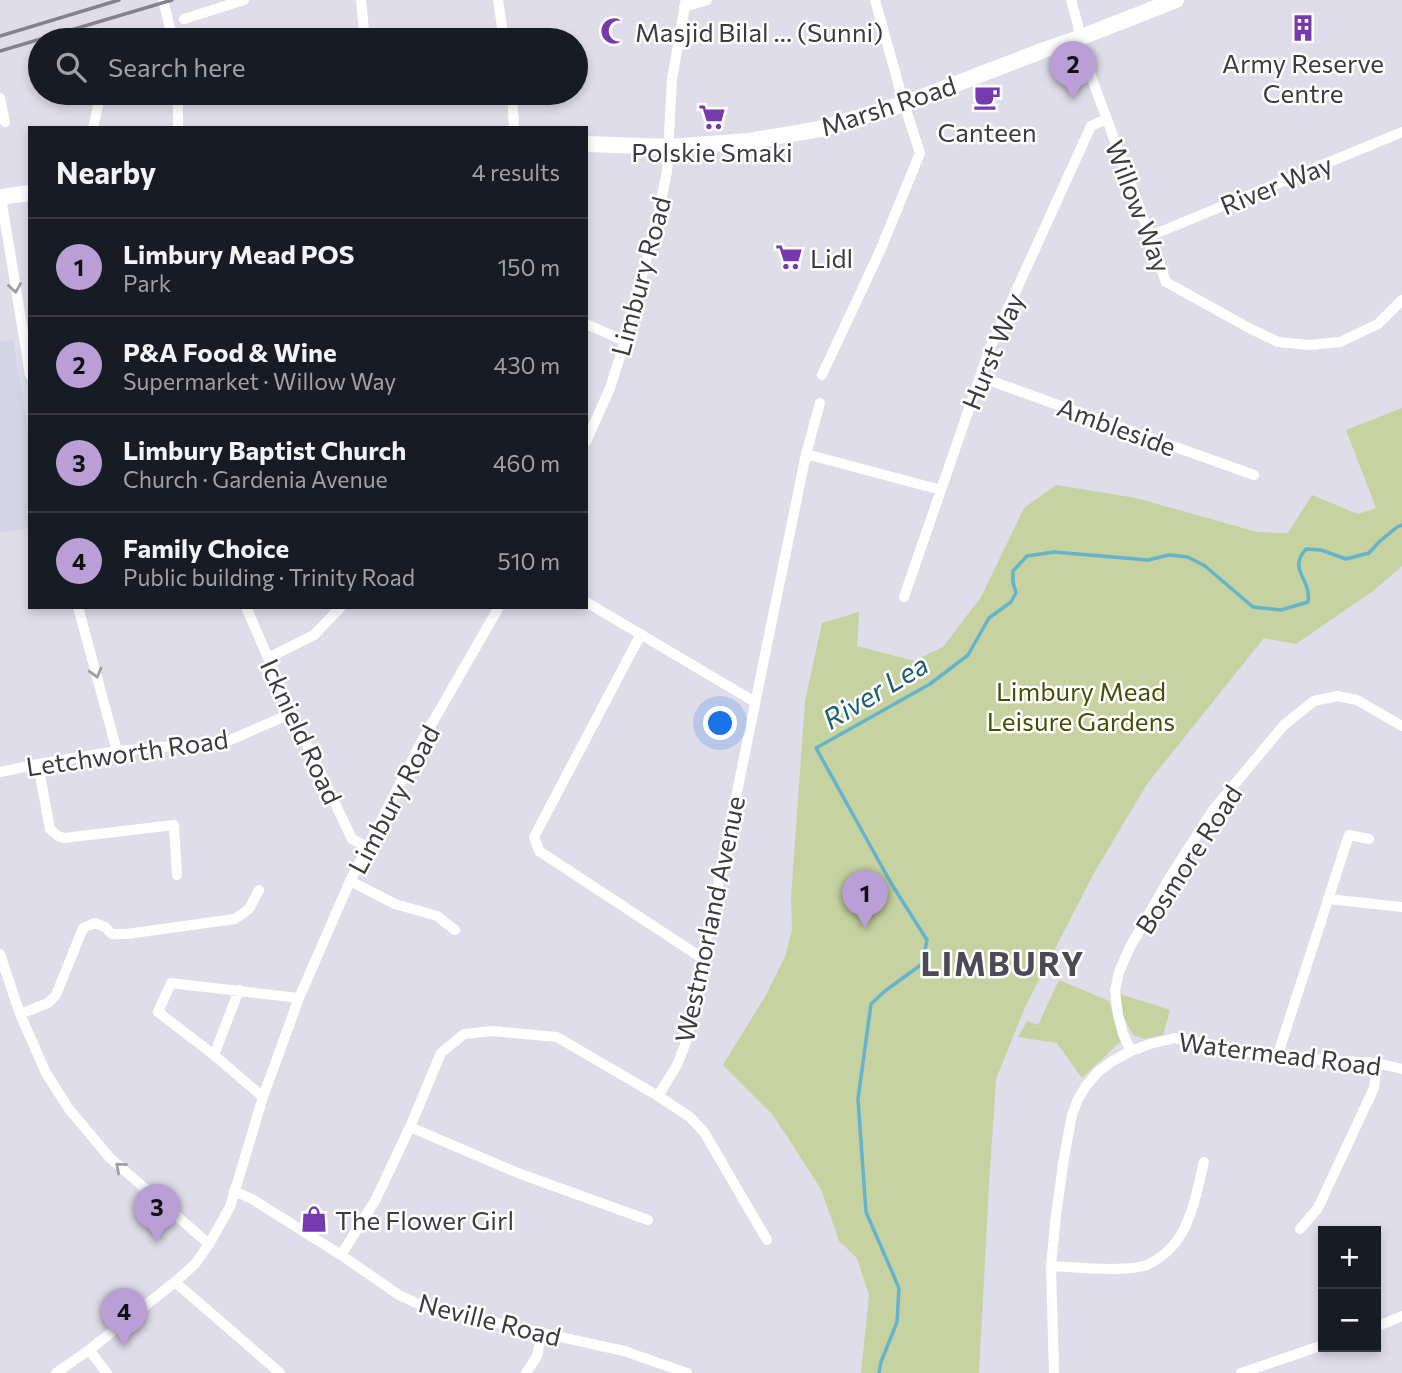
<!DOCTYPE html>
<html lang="en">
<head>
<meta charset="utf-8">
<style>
	:root { --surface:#171b24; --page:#20242c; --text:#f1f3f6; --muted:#9ea1a6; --line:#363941; --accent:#ba9fd6 }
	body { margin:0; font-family:Commissioner,sans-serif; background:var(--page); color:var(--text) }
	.controls { position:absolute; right:21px; bottom:21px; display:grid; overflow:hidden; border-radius:0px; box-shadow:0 4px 10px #0003 }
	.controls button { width:63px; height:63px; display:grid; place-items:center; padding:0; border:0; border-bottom:2px solid var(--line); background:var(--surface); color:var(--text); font:35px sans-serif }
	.you { position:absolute; left:721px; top:724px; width:24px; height:24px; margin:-18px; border:5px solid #fff; border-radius:50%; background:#1a73e8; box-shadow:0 0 0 10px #1a73e833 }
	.badge { display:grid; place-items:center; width:46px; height:46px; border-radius:50%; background:var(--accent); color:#111; font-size:23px; font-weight:700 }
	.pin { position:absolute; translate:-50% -58px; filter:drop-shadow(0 2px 4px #0008) }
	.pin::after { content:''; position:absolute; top:37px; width:24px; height:21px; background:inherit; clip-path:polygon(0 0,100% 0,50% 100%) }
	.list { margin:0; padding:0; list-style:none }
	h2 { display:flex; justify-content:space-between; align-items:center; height:91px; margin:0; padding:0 28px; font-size:30px }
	h2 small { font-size:23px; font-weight:400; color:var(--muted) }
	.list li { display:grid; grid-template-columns:46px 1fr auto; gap:21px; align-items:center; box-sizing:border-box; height:98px; padding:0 28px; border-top:2px solid var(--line) }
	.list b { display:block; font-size:26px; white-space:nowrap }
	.list p { margin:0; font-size:23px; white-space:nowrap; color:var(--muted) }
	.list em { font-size:23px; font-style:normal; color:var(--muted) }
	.icon { flex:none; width:38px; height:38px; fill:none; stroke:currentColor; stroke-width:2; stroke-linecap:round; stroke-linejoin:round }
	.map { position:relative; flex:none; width:1402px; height:1373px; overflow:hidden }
	.search { position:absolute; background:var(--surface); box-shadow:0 4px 10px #0003; left:28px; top:28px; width:560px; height:77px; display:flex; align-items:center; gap:18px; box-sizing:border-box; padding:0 24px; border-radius:38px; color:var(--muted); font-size:26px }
	.panel { position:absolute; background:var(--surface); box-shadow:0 4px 10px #0003; left:28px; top:126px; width:560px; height:483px; border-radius:0px }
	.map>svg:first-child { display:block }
</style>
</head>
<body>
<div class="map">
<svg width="1402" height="1373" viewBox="0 0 1402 1373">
	<rect width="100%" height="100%" fill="#dedde9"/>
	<path fill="#d5d3e7" d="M13 339 30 443V528L0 533V342Z"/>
	<path fill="#c6d29f" d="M1402 408V566L1373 591 1296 644 1264 638 1147 784 1094 873 1025 1007 996 1079 989 1185 979 1373H861L869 1295 857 1258 839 1241 821 1189 773 1115 723 1065 766 995 785 957 792 930 791 897 805 701 822 623 859 612 857 646 914 661 943 647 981 597 1024 508 1056 485 1136 498 1257 532 1288 533 1312 495 1358 514 1376 508 1346 430Z
		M1059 980 1109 1001 1121 1041 1082 1078 1057 1043 1018 1037 1027 1021 1038 1025Z
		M1120 994 1170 1010 1163 1035 1144 1039 1133 1035 1122 1014Z"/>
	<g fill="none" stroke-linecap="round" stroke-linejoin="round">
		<path stroke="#64b4cd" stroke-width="3.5" d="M879 1373 881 1362 897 1322 899 1288 866 1212 858 1099 871 1004 885 991 922 964 927 940 891 883 816 748 930 684 968 655 989 618 1011 602 1016 593 1013 582V571L1027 556 1054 552 1148 560 1169 555 1188 557 1205 566 1253 607 1281 610 1308 602C1312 579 1287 570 1306 549L1321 550 1346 559 1369 553 1379 542 1397 527 1402 525"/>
		<path stroke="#fff" stroke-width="10" d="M163 0 173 40
			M361 0 365 40
			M498 0 504 40
			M1071 0 1078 25 1081 49 1150 236 1166 282 1249 328 1278 342 1309 345 1340 342 1378 324 1402 300
			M684 7 707 0
			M184 19 244 0
			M512 93 514 128
			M0 98 5 122
			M73 99H100
			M93 128 101 93
			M178 128V93
			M1 197 30 375
			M1150 236 1402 132
			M586 324 625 341
			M822 375 880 251 920 153 904 104 875 0
			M980 377 1254 475
			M586 442 610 388 625 341 658 216 667 171 672 79 686 0
			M806 454 941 490
			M904 597 990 348 1091 126 1106 119
			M586 602 755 702
			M78 607 117 751
			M246 607 292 713 352 839 367 847
			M641 634 534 837 539 851 702 958
			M268 658 314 635 341 607
			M38 764 50 829 58 836 64 838 174 825 177 875
			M0 772 38 764 117 751 228 741 292 713
			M350 881 395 904 437 916 455 930
			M1328 899 1402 907
			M0 954 20 1014 46 1073 69 1109 110 1158 209 1244
			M20 1014 48 1003 56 995 83 928 95 923 105 927 112 934H126L235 919 249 909 259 890
			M1131 1051 1123 1034 1118 1015 1115 991 1119 972 1130 947 1170 877 1213 810 1284 725 1314 701 1337 696 1357 700 1402 726
			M214 1055 239 990
			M1277 1057 1349 835 1369 839
			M658 1096 690 1117 704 1132 767 1240
			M263 1097 214 1055 158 1012 171 983 299 998
			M410 1127 518 1173 648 1220
			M234 1191 252 1199 341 1255 399 1295 425 1307 624 1351 687 1373
			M1300 1229 1318 1208 1374 1088 1377 1063
			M341 1255 376 1199 410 1127 441 1053 464 1034 492 1031 557 1037 658 1096 677 1065 686 1042 806 454 820 403
			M1051 1266C1074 1267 1130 1273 1149 1264 1167 1255 1181 1239 1188 1220 1196 1202 1199 1181 1204 1162
			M175 1282 280 1373
			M1376 1327 1402 1316
			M89 1350 107 1373
			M56 1373 89 1350 175 1282 195 1264 209 1244 230 1207 263 1097 299 998 350 881 423 739 499 607
			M526 1373 537 1356 542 1332
			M1054 1373 1051 1266 1056 1215 1064 1158 1072 1115 1078 1099 1086 1086 1098 1072 1111 1062 1131 1051 1150 1044 1175 1038 1277 1057 1377 1063 1402 1069
			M1241 1373 1323 1345"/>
		<path stroke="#fff" stroke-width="16" d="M586 144 669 147 749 141 820 129 904 104 1044 50 1079 38 1176 0
			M0 197 30 193"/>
		<path stroke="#84838b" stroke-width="3.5" d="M0 36 119 0
			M0 51 172 0"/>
	</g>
	<defs><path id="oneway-chevron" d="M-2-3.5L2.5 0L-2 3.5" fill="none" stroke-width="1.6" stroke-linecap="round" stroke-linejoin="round" transform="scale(1.75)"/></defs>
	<g stroke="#9e9da0">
		<use href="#oneway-chevron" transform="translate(15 288) rotate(81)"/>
		<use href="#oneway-chevron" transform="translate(96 673) rotate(75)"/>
		<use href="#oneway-chevron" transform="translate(120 1167) rotate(-139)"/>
	</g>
	<defs>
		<symbol id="building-bare" viewBox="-9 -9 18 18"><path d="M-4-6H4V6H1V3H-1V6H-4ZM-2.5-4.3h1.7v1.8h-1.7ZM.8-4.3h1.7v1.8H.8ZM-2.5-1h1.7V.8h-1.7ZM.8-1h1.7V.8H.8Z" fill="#7639ae" stroke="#fff" stroke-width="2.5" paint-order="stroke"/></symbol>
		<symbol id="mosque-bare" viewBox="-9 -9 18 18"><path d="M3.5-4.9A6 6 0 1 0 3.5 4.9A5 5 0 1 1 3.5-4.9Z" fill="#7639ae" stroke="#fff" stroke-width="2.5" paint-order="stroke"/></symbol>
		<symbol id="cafe-bare" viewBox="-9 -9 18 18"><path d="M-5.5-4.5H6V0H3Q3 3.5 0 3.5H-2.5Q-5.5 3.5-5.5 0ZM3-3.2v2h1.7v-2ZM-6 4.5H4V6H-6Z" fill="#7639ae" stroke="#fff" stroke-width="2.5" paint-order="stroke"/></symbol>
		<symbol id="supermarket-bare" viewBox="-9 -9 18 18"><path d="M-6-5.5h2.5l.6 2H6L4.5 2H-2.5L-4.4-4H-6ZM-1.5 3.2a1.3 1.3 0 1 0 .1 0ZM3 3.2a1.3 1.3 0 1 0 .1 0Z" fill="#7639ae" stroke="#fff" stroke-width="2.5" paint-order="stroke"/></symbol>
		<symbol id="shop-bare" viewBox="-9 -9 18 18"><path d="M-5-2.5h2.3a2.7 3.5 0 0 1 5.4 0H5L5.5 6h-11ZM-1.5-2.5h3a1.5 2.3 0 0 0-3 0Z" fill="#7639ae" stroke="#fff" stroke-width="2.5" paint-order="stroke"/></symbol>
	</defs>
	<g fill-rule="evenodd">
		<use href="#building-bare" x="1284" y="9" width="38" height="38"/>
		<use href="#mosque-bare" x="595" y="12" width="38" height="38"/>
		<use href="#cafe-bare" x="968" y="78" width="38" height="38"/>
		<use href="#supermarket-bare" x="693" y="98" width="38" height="38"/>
		<use href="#supermarket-bare" x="770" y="238" width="38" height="38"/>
		<use href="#shop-bare" x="295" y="1200" width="38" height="38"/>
	</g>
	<g text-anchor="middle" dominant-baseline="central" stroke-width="5" stroke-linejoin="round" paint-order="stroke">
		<g font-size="26" fill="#3c3b40" stroke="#fff" text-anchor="start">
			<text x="635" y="31">Masjid Bilal ... (Sunni)</text>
			<text x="1303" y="62" text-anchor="middle">Army Reserve<tspan x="1303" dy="30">Centre</tspan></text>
			<text x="987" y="131" text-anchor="middle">Canteen</text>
			<text x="712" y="151" text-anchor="middle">Polskie Smaki</text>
			<text x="810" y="257">Lidl</text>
			<text x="335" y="1219">The Flower Girl</text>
		</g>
		<g font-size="26" fill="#3c3b40" stroke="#fff">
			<text transform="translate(888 105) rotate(-18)">Marsh Road</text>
			<text transform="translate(1276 184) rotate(-22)">River Way</text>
			<text transform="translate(1139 206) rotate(69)">Willow Way</text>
			<text transform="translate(640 276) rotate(-75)">Limbury Road</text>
			<text transform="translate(992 351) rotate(-68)">Hurst Way</text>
			<text transform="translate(1117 426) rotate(20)">Ambleside</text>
			<text transform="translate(302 731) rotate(65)">Icknield Road</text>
			<text transform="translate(127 752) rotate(-8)">Letchworth Road</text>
			<text transform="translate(393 799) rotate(-62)">Limbury Road</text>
			<text transform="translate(1188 859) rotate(-57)">Bosmore Road</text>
			<text transform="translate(709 919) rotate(-78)">Westmorland Avenue</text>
			<text transform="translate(1280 1053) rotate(7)">Watermead Road</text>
			<text transform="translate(490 1319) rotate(14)">Neville Road</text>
		</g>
		<g font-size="26" fill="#455005" stroke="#fff">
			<text x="1081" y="690">Limbury Mead<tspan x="1081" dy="30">Leisure Gardens</tspan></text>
		</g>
		<g font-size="28" font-style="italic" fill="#1e5e70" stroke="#fff">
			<text transform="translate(875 691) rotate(-31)">River Lea</text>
		</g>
		<g font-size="33" font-weight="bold" letter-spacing="2" fill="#4c4b55" stroke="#fff">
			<text x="1003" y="962">LIMBURY</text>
		</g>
	</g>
</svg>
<div class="controls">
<button>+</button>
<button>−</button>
</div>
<div class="you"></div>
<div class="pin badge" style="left:865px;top:928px">1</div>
<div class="pin badge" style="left:1073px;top:99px">2</div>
<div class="pin badge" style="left:157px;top:1242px">3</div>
<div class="pin badge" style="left:124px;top:1346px">4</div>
<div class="search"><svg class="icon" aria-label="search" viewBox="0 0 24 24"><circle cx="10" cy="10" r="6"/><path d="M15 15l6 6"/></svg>Search here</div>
<section class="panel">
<h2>Nearby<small>4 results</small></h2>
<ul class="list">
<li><span class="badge">1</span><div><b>Limbury Mead POS</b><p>Park</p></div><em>150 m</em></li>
<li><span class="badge">2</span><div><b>P&amp;A Food &amp; Wine</b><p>Supermarket · Willow Way</p></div><em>430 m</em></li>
<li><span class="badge">3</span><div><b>Limbury Baptist Church</b><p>Church · Gardenia Avenue</p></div><em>460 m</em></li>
<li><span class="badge">4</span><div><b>Family Choice</b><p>Public building · Trinity Road</p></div><em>510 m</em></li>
</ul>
</section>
</div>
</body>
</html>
